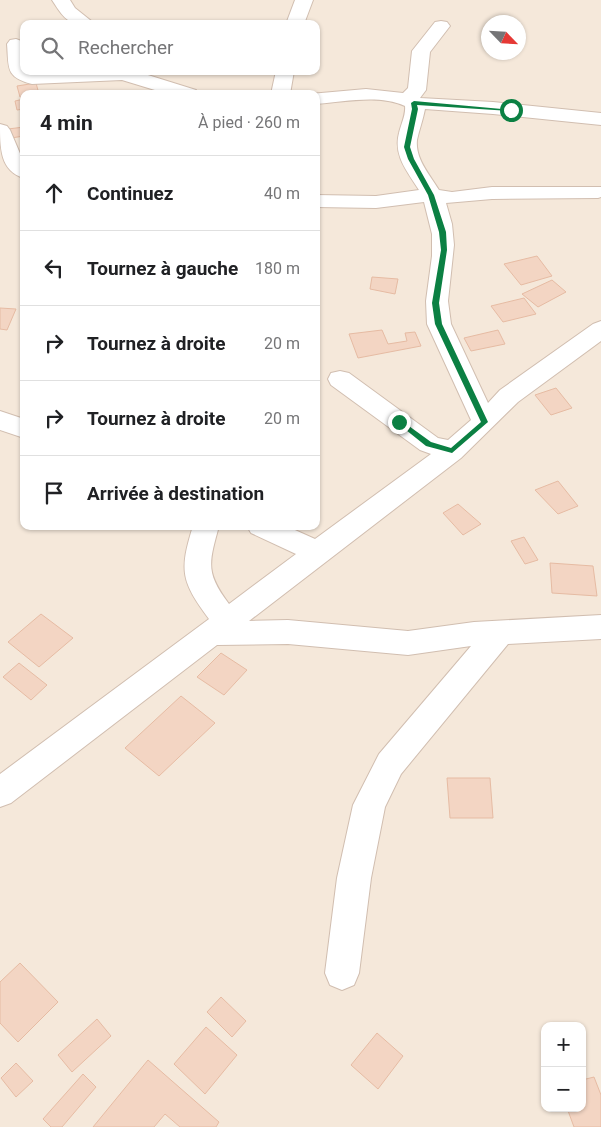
<!DOCTYPE html>
<html lang="fr">
<head>
<meta charset="utf-8">
<style>
	:root { --surface:#fff; --page:#f6f6f6; --text:#202124; --muted:#757577; --line:#e0e0e0 }
	body { margin:0; font-family:Roboto,sans-serif; background:var(--page); color:var(--text) }
	.controls { position:absolute; right:15px; bottom:15px; display:grid; overflow:hidden; border-radius:10px; box-shadow:0 1px 4px #0004 }
	.controls button { width:45px; height:45px; display:grid; place-items:center; padding:0; border:0; border-bottom:1px solid var(--line); background:var(--surface); color:var(--text); font:25px sans-serif }
	.compass { position:absolute; left:481px; top:15px; width:45px; height:45px; border-radius:50%; background:var(--surface); box-shadow:0 1px 4px #0004; rotate:115deg }
	.stop { position:absolute; width:15px; height:15px; margin:-11px; border:4px solid #0b8043; border-radius:50%; background:#fff }
	.stop.end { background:#0b8043; border-color:#fff; box-shadow:0 1px 5px #0008 }
	.list { margin:0; padding:0; list-style:none }
	h2 { display:flex; justify-content:space-between; align-items:center; height:65px; margin:0; padding:0 20px; font-size:21px }
	h2 small { font-size:16px; font-weight:400; color:var(--muted) }
	.list li { display:grid; grid-template-columns:32px 1fr auto; gap:15px; align-items:center; box-sizing:border-box; height:75px; padding:0 20px; border-top:1px solid var(--line) }
	.list b { display:block; font-size:19px; white-space:nowrap }
	.list em { font-size:16px; font-style:normal; color:var(--muted) }
	.icon { flex:none; width:28px; height:28px; fill:none; stroke:currentColor; stroke-width:2; stroke-linecap:round; stroke-linejoin:round }
	.map { position:relative; flex:none; width:601px; height:1127px; overflow:hidden }
	.search { position:absolute; background:var(--surface); box-shadow:0 1px 4px #0004; left:20px; top:20px; width:300px; height:55px; display:flex; align-items:center; gap:12px; box-sizing:border-box; padding:0 18px; border-radius:10px; color:var(--muted); font-size:19px }
	.panel { position:absolute; background:var(--surface); box-shadow:0 1px 4px #0004; left:20px; top:90px; width:300px; height:440px; border-radius:10px }
	.map>svg:first-child { display:block }
</style>
</head>
<body>
<div class="map">
<svg width="601" height="1127" viewBox="0 0 601 1127">
	<rect width="100%" height="100%" fill="#fdf6ec"/>
	<path fill="#f5e8da" fill-rule="evenodd" d="M0 0H601V1127H0ZM488 22H518V52H488ZM24 24H316V71H24ZM24 94H316V526H24ZM545 1026H582V1108H545Z"/>
	<path fill="#f3d5c3" stroke="#e6bba3" d="M36 83 39 94H24V96L20 97 17 86Z
		M24 99V109L17 110 15 101Z
		M24 127V136L11 138 8 129Z
		M537 256 552 276 521 285 504 264Z
		M372 277 398 279 395 294 370 289Z
		M552 280 566 292 538 307 522 294Z
		M524 298 536 314 503 322 491 306Z
		M0 308 16 309 7 330 0 329Z
		M382 330 388 344 407 341 405 333 415 332 421 346 358 358 349 334Z
		M498 330 505 344 471 351 464 338Z
		M556 388 572 408 551 415 535 395Z
		M558 481 578 506 558 514 535 490Z
		M458 504 481 524 463 535 443 513Z
		M524 537 538 560 525 564 511 541Z
		M550 563 593 566 597 596 552 593Z
		M41 614 73 638 39 667 8 642Z
		M221 653 247 670 224 695 197 677Z
		M19 663 47 685 31 700 3 677Z
		M181 696 215 723 159 776 125 748Z
		M447 778H490L493 818H450Z
		M20 963 58 1002 18 1042 0 1023V982Z
		M221 997 246 1021 232 1037 207 1012Z
		M97 1019 111 1036 72 1072 58 1055Z
		M206 1027 237 1055 205 1094 174 1064Z
		M377 1033 403 1056 378 1089 351 1065Z
		M148 1060 219 1122 216 1127H180L165 1114 154 1127H93Z
		M16 1063 33 1081 16 1097 1 1078Z
		M83 1074 96 1087 62 1127H51L43 1119Z
		M594 1077 601 1095V1127H574L567 1108H582V1080Z"/>
	<g fill="none" stroke-linecap="round" stroke-linejoin="round">
		<defs>
			<path id="minor" d="M52 0H70L75 8 95 24C68 24 67 23 52 0Z
				M295 0H313L304 24H286Z
				M441 21 447 22 450 26 430 52 426 90 420 98 493 102 601 113V125L493 114 425 109C423 120 419 130 417 140 415 159 430 175 439 190L452 192 492 187H601V197L598 198 492 199 446 203 452 224 454 245 448 301 451 324 488 403 500 390 593 324 601 321V341L518 402 461 458 249 621 288 620 408 631 474 622 601 615V639L508 644 401 774 385 807 371 878 359 973 354 985 342 990 330 985 325 973 337 878 353 805 379 754 471 646 408 655 288 644 217 645 11 803 0 807V774L209 619C181 581 179 571 193 526H219C209 563 205 572 229 604L296 554 251 533 247 526H286L315 539 431 454 420 450 331 385 328 379 331 373 340 371 349 373 438 438 448 440 471 420 427 324 426 301 432 256V234L424 202 376 208 316 207V195L376 196 419 190C408 172 393 156 399 133 401 124 406 115 405 106 379 94 344 102 316 104V94H310L366 89 403 93 408 88 412 51 435 22Z
				M16 39 24 42V71H135L196 90 198 94H168L122 80 32 84C5 77 9 68 7 44L10 40Z
				M276 71H294L290 94H271Z
				M0 124 7 126 10 130 24 163V178C0 171 0 148 0 124Z
				M0 411 24 419V438L0 430Z"/>
		</defs>
		<use href="#minor" stroke="#d1beb0" stroke-width="2"/>
		<use href="#minor" fill="#fff" fill-rule="evenodd"/>
	</g>
	<path fill="#0b8043" d="M414 101 514 110 511 111 417 105 418 109 410 147 414 159 434 195 446 232 447 250 439 303 442 324 488 422 452 453 426 446 396 422 402 421 431 442 451 448 481 422 435 324 432 303 441 250 439 232 428 195 408 159 404 147 412 109 411 103Z"/>
</svg>
<div class="controls">
<button>+</button>
<button>−</button>
</div>
<svg class="compass" viewBox="-18 -18 36 36"><path d="M0-13l5 13h-10z" fill="#e53935"/><path d="M0 13l5-13h-10z" fill="#757577"/></svg>
<div class="stop" style="left:511px;top:110px"></div>
<div class="stop end" style="left:399px;top:422px"></div>
<div class="search"><svg class="icon" aria-label="search" viewBox="0 0 24 24"><circle cx="10" cy="10" r="6"/><path d="M15 15l6 6"/></svg>Rechercher</div>
<section class="panel">
<h2>4 min<small>À pied · 260 m</small></h2>
<ul class="list">
<li><svg class="icon" aria-label="ahead" viewBox="0 0 24 24"><path d="M12 20V5M6 11l6-6 6 6"/></svg><div><b>Continuez</b></div><em>40 m</em></li>
<li><svg class="icon" aria-label="left" viewBox="0 0 24 24"><path d="M17 20v-9H6M10 6l-5 5 5 5"/></svg><div><b>Tournez à gauche</b></div><em>180 m</em></li>
<li><svg class="icon" aria-label="right" viewBox="0 0 24 24"><path d="M7 20v-9h11M14 6l5 5-5 5"/></svg><div><b>Tournez à droite</b></div><em>20 m</em></li>
<li><svg class="icon" aria-label="right" viewBox="0 0 24 24"><path d="M7 20v-9h11M14 6l5 5-5 5"/></svg><div><b>Tournez à droite</b></div><em>20 m</em></li>
<li><svg class="icon" aria-label="arrive" viewBox="0 0 24 24"><path d="M6 21V4h12l-3 4 3 4H6"/></svg><div><b>Arrivée à destination</b></div></li>
</ul>
</section>
</div>
</body>
</html>
